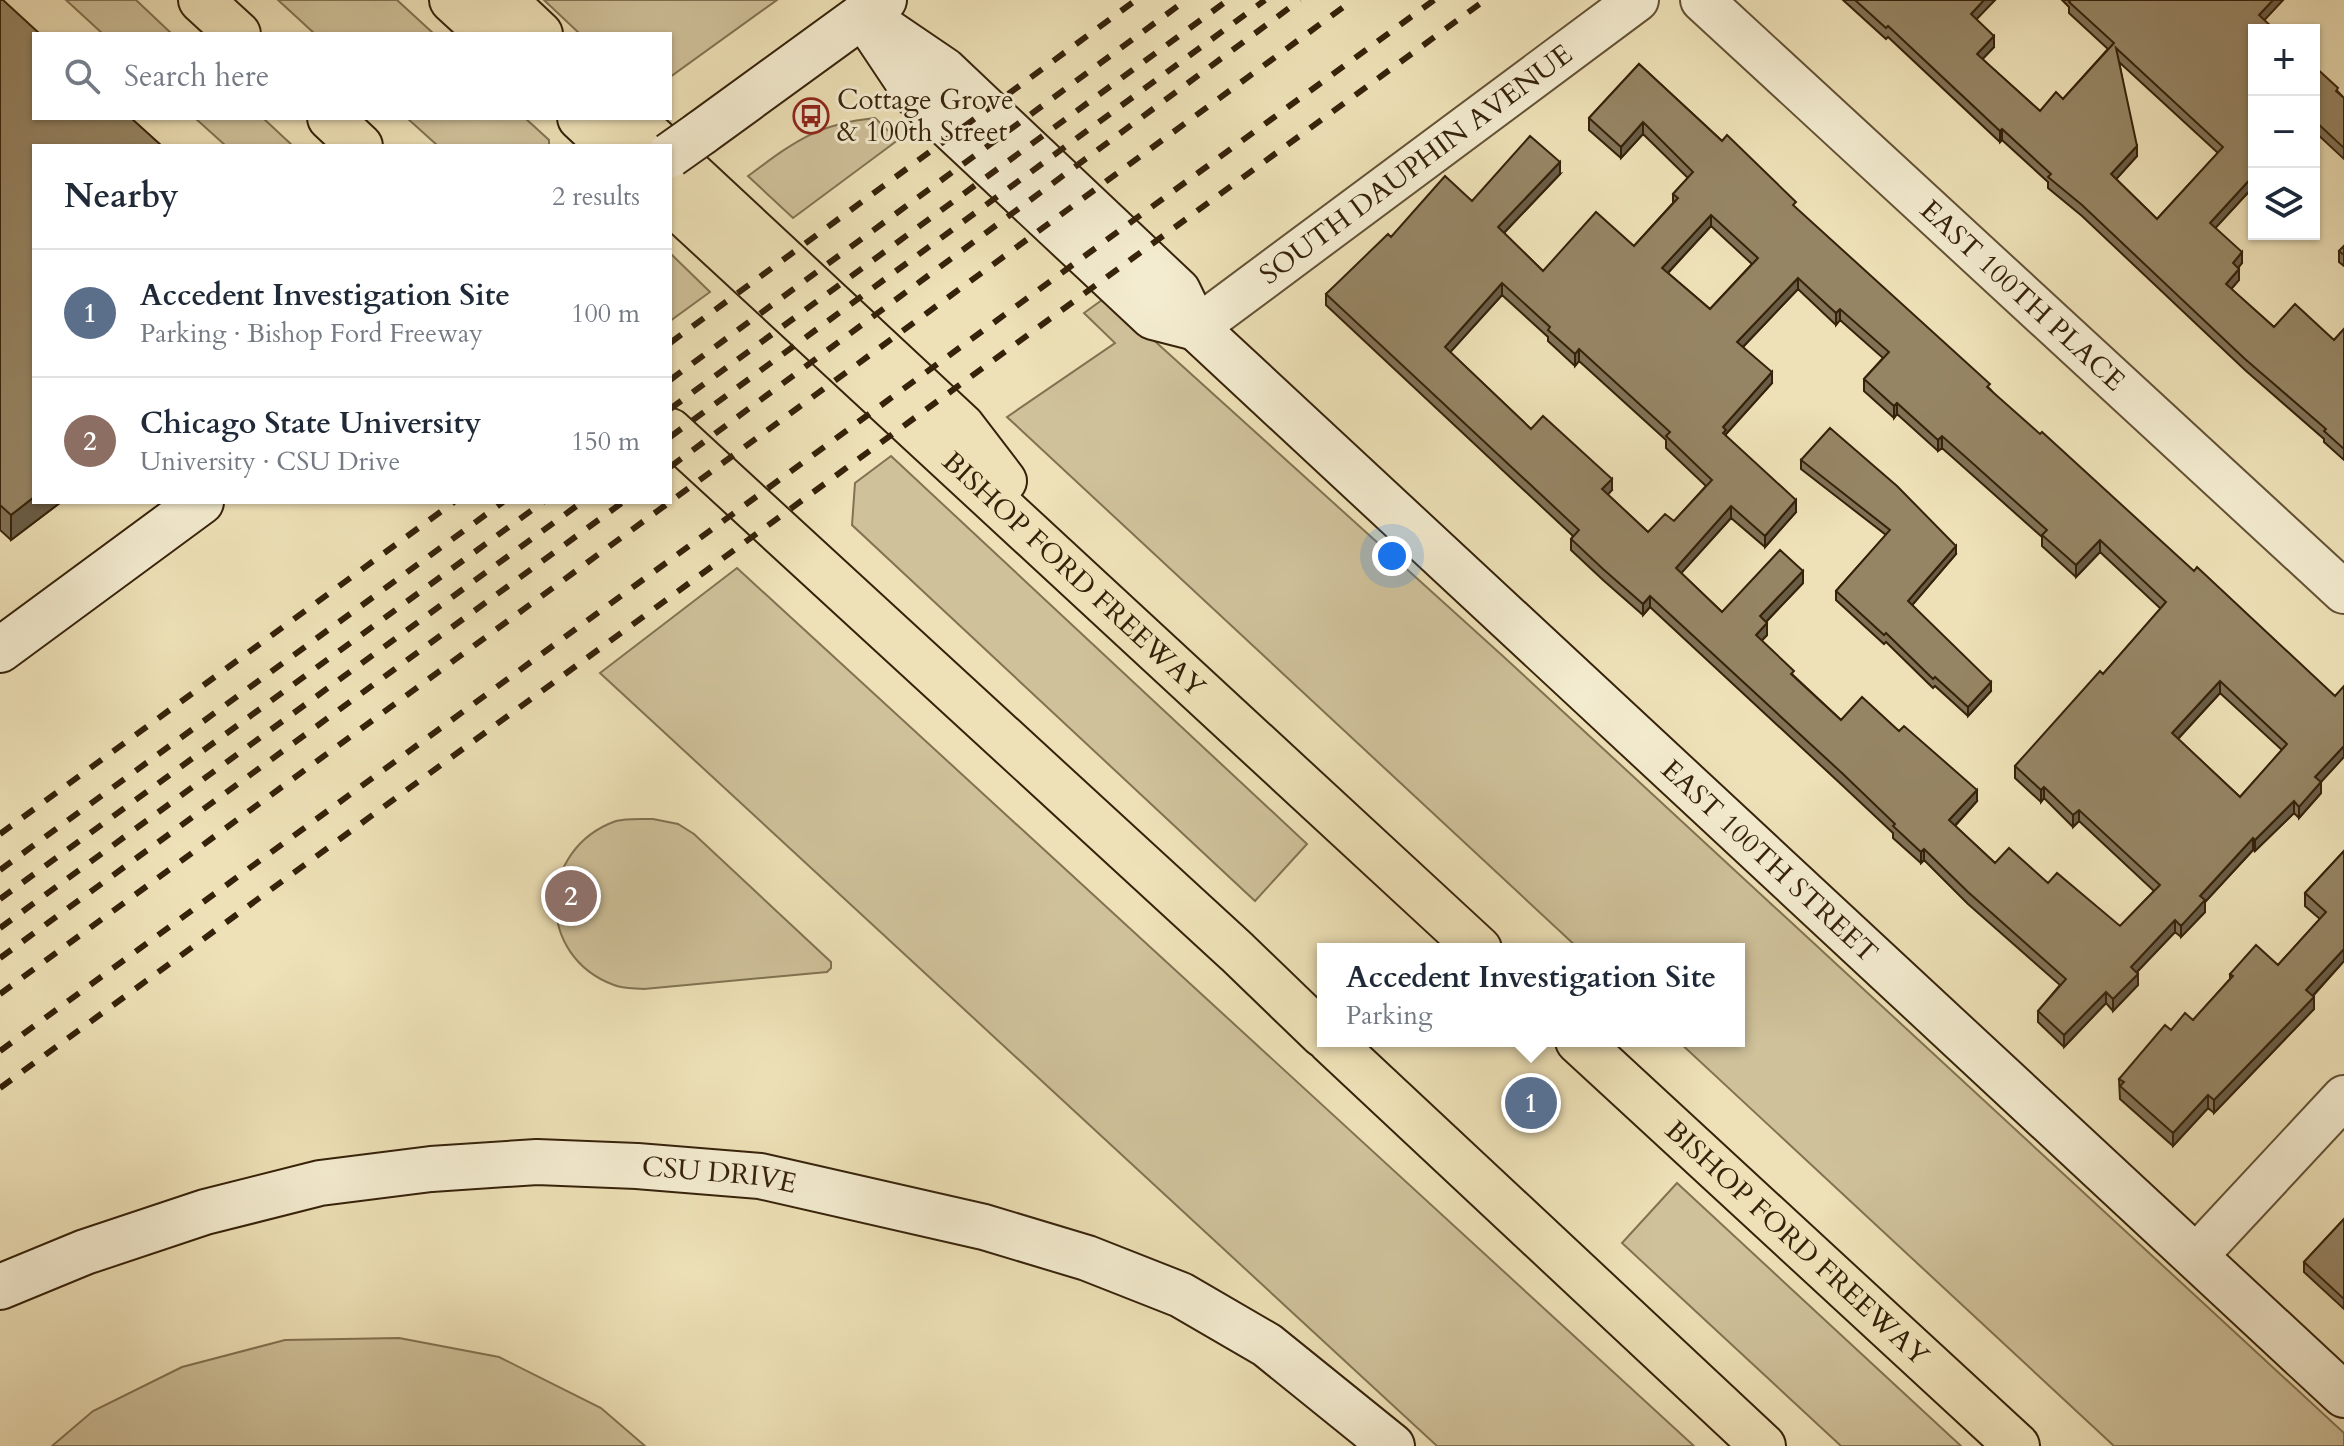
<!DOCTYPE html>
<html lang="en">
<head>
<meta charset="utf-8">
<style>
	:root { --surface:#fff; --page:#f6f6f7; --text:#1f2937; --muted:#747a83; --line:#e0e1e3; --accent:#111827 }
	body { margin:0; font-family:Cardo,serif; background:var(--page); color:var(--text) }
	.controls { position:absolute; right:24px; top:24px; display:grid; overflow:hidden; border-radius:0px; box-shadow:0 2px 6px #0004 }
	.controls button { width:72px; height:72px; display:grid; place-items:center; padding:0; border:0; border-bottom:2px solid var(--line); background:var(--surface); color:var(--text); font:40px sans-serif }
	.you { position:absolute; left:1392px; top:556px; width:28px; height:28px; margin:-20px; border:6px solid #fff; border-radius:50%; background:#1a73e8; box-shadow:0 0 0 12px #1a73e833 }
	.badge { display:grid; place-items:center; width:52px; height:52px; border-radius:50%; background:var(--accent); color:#fff; font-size:26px; font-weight:700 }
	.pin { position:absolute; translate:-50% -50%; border:4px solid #fff; box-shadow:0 2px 8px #0006 }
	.popup { position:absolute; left:1317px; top:943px; width:428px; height:104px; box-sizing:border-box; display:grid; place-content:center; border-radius:0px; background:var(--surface); filter:drop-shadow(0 2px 6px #0005); font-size:26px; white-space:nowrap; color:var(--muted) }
	.popup b { font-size:30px; color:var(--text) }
	.popup::after { content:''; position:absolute; left:50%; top:100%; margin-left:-16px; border:16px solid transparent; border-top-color:var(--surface) }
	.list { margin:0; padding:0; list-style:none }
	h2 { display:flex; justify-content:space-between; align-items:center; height:104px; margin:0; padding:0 32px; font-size:34px }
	h2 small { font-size:26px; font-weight:400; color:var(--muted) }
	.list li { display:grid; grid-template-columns:52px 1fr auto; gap:24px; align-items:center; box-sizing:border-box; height:128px; padding:0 32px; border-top:2px solid var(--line) }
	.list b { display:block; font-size:30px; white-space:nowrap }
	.list p { margin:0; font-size:26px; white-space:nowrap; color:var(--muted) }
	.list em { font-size:26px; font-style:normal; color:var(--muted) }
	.icon { flex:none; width:44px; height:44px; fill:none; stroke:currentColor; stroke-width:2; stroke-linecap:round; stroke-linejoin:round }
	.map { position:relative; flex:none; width:2344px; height:1446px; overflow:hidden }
	.search { position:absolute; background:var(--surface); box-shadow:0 2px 6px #0004; left:32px; top:32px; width:640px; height:88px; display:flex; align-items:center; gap:20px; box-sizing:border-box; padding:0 28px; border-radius:0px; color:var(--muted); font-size:30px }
	.panel { position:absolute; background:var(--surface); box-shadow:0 2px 6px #0004; left:32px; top:144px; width:640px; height:360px; border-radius:0px }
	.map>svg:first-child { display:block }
</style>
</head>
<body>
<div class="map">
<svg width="2344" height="1446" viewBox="0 0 2344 1446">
	<rect width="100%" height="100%" fill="#eee1b7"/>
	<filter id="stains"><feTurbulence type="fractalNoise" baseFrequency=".0025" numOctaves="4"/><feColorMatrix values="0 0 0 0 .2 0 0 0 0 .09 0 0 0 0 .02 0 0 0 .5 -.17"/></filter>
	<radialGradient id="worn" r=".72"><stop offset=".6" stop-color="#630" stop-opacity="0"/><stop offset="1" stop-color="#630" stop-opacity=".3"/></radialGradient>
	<path fill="#cfc19a" stroke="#827252" stroke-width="2" d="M66 0H136L172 34H103Z
		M278 0H397L434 34H315Z
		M544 0H777L670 77V34H580Z
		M195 118H263L293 146H226Z
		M407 118H525L549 140V146H438Z
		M875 118 898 140 793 218 748 176C794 142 816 124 875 118Z
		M670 253 710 292 670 321Z
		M1106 297 1505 658 2344 1433V1446H2114L1678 1041H1739V949H1579L1007 417 1115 343 1084 313Z
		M891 456 1307 844 1255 901 852 525 855 483Z
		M737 568 1694 1446H1437L600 673Z
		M653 819 678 824 694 834 831 962V968L827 972 644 989C635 988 623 989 614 985 535 956 537 849 616 821 627 818 641 819 653 819Z
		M1677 1183 1961 1446H1841L1622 1243Z
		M399 1338 499 1357 601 1408 645 1446H52L93 1411 182 1367 285 1340Z"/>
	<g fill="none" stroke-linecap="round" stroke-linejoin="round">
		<defs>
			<g id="street">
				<path id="s1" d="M1702 0 2344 592"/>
				<path id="s2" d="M1196 328 1637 0"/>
				<path d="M2195 1257 2344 1097"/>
			</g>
			<g id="secondary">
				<path id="s3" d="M863 15 944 70 1178 291 1196 328 2344 1395"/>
				<path d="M876 34 918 97 1153 317 1196 328"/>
				<path d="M701 133 884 0"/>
				<path d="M0 650 201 502"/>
				<path id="s4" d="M0 1287 85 1252 205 1212 320 1183 431 1169 537 1162 637 1166 760 1176 984 1227 1087 1258 1181 1295 1267 1345 1392 1446"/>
			</g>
			<g id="highway">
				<path d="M201 0 238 34"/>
				<path d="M452 0 489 34"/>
				<path d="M504 0 540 34"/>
				<path d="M330 118 360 146"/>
				<path d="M580 118 610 146"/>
				<path d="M631 118 661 146"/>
				<path d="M670 154 962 426 1004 481"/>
				<path id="s5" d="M670 201 1479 949"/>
				<path d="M670 431 1237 952 1323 1035"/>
				<path d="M1330 1041 1763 1446"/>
				<path id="s6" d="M1578 1041 2017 1446"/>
			</g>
		</defs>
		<use href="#street" stroke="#645235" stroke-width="46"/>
		<use href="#secondary" stroke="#36220a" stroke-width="48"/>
		<use href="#highway" stroke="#36220a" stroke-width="48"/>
		<use href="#street" stroke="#f4ecd0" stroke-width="42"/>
		<use href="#secondary" stroke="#f4ecd0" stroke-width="44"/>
		<use href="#highway" stroke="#eee1b7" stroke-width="44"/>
		<path stroke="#36220a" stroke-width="6" stroke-dasharray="14 14" stroke-linecap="butt" d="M670 343 1136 0
			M670 380 1186 0
			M670 409 1228 0
			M670 437 1265 0
			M670 467 1300 0
			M0 834 454 502
			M0 870 503 502
			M0 899 543 502
			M0 928 582 502
			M0 958 623 502
			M0 994 1353 0
			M0 1051 1434 0
			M0 1088 1485 0"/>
		<defs>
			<path id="secondary-bridge" d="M670 155 701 133"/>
		</defs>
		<use href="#secondary-bridge" stroke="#36220a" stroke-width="48" stroke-linecap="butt"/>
		<use href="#secondary-bridge" stroke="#f4ecd0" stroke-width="44"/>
	</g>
	<path fill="#817256" stroke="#36220a" stroke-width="2" fill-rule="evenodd" d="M0 0 34 502H61L11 540 0 530Z
		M1843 0H1995L1976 19 1994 47 1982 59 2040 111 2063 99 2108 49 2069 13V7L2062 0H2283L2254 30V186L2215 228 2242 263 2238 268 2239 280 2231 289 2274 327 2334 340 2344 329V460L2324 442V439L2245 370 2082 216 2048 188V182L2002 140 2000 142 1888 37 1886 39ZM2119 62 2218 153 2157 219 2116 179 2137 156Z
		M1639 64 1990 389 2321 782V793L2299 818 2294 813 2255 851 2253 850 2205 902V912L2181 937 2175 932 2137 972 2138 985 2113 1011 2106 1003 2064 1047 2038 1022V1011L2060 985 1968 904 1924 860 1921 863 1893 838V833L1843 786 1650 607 1643 615 1603 580 1571 550V539L1573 536 1326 305V294L1391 237 1472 201 1560 174 1504 233 1543 271 1634 246 1673 203V194L1688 178 1643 134 1621 158 1589 130V118ZM1711 226 1752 264 1710 309 1668 273ZM1798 289 1836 325 1840 320 1883 358 1864 379V391L1894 418 1897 414 1938 451 1942 448 1969 472 2042 537V546L2076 577 2100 552 2161 609 2103 674 2015 766V778L2041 802 2044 798 2073 827 2079 821 2154 891 2120 926 2048 883 1995 863 1955 826 1977 801 1841 720 1794 676 1761 641 1767 635 1766 622 1803 583 1722 612 1681 573 1731 518 1765 547 1796 512 1726 436V434L1772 383 1743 347ZM1502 295 1548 337V341L1575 366 1579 361 1666 440V448L1706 486 1674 521 1648 532 1607 494 1612 490 1531 429 1450 352ZM2220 693 2282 750 2240 797 2178 739Z
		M2314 66 2344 98V159L2314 131Z
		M2344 246V266L2339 262V251Z
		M1801 460 1956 554 1912 605 1991 691 1968 716 1935 686 1933 688 1886 642 1884 644 1836 600V591L1886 535 1801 469Z
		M2344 851V961L2313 996 2314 1009 2214 1113 2208 1108 2173 1146 2120 1099 2119 1079 2171 1030 2193 1020 2230 979V974L2278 965 2320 919 2305 906V893Z
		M2344 1219V1309L2304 1272V1262Z"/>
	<path fill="#695d46" stroke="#36220a" stroke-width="2" d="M1984 0H1995L1971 25V14Z
		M2273 0H2283L2259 26V15Z
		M1994 36V47L1977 65V54Z
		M1643 122V134L1621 158V147Z
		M2002 129V140L2000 142V131Z
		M2137 146V156L2111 185V174Z
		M1560 162V174L1498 239V227Z
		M2254 175V186L2210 234V223Z
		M1711 215V226L1662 279V268Z
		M2242 252V263L2233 274V263Z
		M2239 269V280L2226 295V284Z
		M1798 278V289L1737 353V342Z
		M1502 283V295L1445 358V347Z
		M1840 309V320L1836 325V313Z
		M1579 349V361L1575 366V354Z
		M1772 372V383L1726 434V441L1723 445V427Z
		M1897 403V414L1894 418V406Z
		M1942 436V448L1938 451V440Z
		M1612 479V490L1602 501V489Z
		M34 497V502H61L11 540V515Z
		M1796 500V512L1765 547V536Z
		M1731 506V518L1676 579V568Z
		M2100 540V552L2076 577V565Z
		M1956 546V554L1908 610V601Z
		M1803 571V583L1760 628V616Z
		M1650 596V607L1643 615V604Z
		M1767 623V635L1756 647V635Z
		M2220 681V693L2172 745V733Z
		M1991 682V691L1968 716V707Z
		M2344 746V757L2321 782V793L2299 818V807L2315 777Z
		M2044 787V798L2041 802V790Z
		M1977 790V801L1949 832V820Z
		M2294 801V813L2255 851V840Z
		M2079 810V821L2073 827V815Z
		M2253 838V850L2205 902V912L2181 937V926L2200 896Z
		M1924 849V860L1921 863V852Z
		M2175 920V932L2131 978V967Z
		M2344 949V961L2306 1003V990Z
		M2138 974V985L2113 1011V999Z
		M2106 992V1003L2064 1047V1035Z
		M2314 997V1009L2214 1113V1100Z
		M2208 1095V1108L2173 1146V1133Z"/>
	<path fill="#968564" stroke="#36220a" stroke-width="2" fill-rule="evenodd" d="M0 0H3L40 34H34V118H131L162 146H34V497L11 515 0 505Z
		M1855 0H1984L1971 14 1994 36 1977 54 2040 111 2056 92 2063 99 2114 43 2069 2 2071 0H2273L2259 15 2275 30H2254V175L2210 223 2242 252 2233 263 2239 269 2226 284 2274 327 2295 304 2334 340 2344 329V449L2324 431 2326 429 2245 359 2082 205 2048 177 2051 174 2002 129 2000 131 1888 26 1886 28ZM2116 48 2223 147 2157 219 2111 174 2137 146Z
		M1639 64 1722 141 1727 135 1796 202 1793 205 1990 384 1987 387 2040 434 2042 432 2194 571 2197 567 2335 696 2344 686V746L2315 777 2321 782 2299 807 2294 801 2255 840 2253 838 2200 896 2205 900 2181 926 2175 920 2131 967 2138 974 2113 999 2106 992 2064 1035 2038 1011 2066 979 1968 892 1924 849 1921 852 1893 826 1895 824 1843 774 1650 596 1643 604 1603 569 1571 539 1579 530 1326 294 1388 234 1391 237 1445 176 1472 201 1530 136 1560 162 1498 227 1543 271 1596 212 1634 246 1678 198 1673 194 1693 172 1643 122 1621 147 1589 118ZM1711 215 1758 258 1710 309 1662 268ZM1798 278 1836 313 1840 309 1889 352 1864 379 1894 406 1897 403 1938 440 1942 436 1969 460 2047 530 2042 535 2076 565 2100 540 2166 602 2103 674 2100 671 2015 766 2041 790 2044 787 2073 815 2079 810 2160 885 2120 926 2057 873 2048 883 2009 848 1995 863 1949 820 1977 790 1904 726 1899 731 1862 697 1841 720 1791 674 1794 671 1756 635 1767 623 1760 616 1803 571 1780 550 1722 612 1676 568 1731 506 1765 536 1796 500 1723 433 1726 430 1723 427 1772 372 1737 342ZM1502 283 1550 327 1548 330 1575 354 1579 349 1670 432 1666 436 1712 480 1674 521 1665 514 1648 532 1602 489 1612 479 1543 416 1531 429 1445 347ZM2220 681 2287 744 2240 797 2172 733Z
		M2314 66 2338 88 2336 91 2344 98V148L2314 120Z
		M2344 246V255L2339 251Z
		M1830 428 1897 486 1956 546 1908 601 1991 682 1968 707 1935 677 1933 679 1886 633 1884 635 1836 591 1890 530 1801 460Z
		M2344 851V949L2306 990 2314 997 2214 1100 2208 1095 2173 1133 2120 1086 2124 1082 2119 1079 2165 1025 2171 1030 2185 1013 2193 1020 2233 976 2230 974 2256 945 2278 965 2326 912 2305 893Z
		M2344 1219V1299L2304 1262Z"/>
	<defs>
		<symbol id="bus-ring" viewBox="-11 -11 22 22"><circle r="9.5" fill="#f4ecd0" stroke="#8f2418" stroke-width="1.5"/><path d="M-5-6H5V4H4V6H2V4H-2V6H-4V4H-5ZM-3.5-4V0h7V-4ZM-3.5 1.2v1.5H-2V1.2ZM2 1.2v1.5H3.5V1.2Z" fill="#8f2418"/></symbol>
	</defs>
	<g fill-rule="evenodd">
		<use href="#bus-ring" x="791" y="96" width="40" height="40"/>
	</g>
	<g text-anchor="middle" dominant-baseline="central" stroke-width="6" stroke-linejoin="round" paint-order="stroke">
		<g font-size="28" fill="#36220a" stroke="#f4ecd0" text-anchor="start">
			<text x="837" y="100">Cottage Grove<tspan x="837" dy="32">&amp; 100th Street</tspan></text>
		</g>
		<g font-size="28" fill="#36220a" stroke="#f4ecd0">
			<text stroke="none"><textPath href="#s2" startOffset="274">SOUTH DAUPHIN AVENUE</textPath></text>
			<text stroke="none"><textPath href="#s1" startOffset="436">EAST 100TH PLACE</textPath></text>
			<text stroke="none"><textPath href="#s5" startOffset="550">BISHOP FORD FREEWAY</textPath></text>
			<text stroke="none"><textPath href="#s3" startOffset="1244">EAST 100TH STREET</textPath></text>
			<text stroke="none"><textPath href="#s4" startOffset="738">CSU DRIVE</textPath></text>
			<text stroke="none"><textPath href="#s6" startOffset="298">BISHOP FORD FREEWAY</textPath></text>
		</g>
	</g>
	<rect width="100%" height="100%" filter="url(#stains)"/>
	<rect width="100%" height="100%" fill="url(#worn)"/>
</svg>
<div class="controls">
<button>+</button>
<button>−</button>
<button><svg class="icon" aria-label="layers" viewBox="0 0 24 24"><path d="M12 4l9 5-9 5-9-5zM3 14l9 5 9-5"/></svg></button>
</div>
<div class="you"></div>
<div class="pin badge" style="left:1531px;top:1103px;background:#5c6f8a">1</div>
<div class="popup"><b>Accedent Investigation Site</b>Parking</div>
<div class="pin badge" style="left:571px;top:896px;background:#8d6e63">2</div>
<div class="search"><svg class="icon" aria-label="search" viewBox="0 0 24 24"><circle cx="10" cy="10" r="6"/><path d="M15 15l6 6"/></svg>Search here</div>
<section class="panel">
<h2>Nearby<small>2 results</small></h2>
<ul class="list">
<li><span class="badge" style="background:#5c6f8a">1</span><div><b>Accedent Investigation Site</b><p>Parking · Bishop Ford Freeway</p></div><em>100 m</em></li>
<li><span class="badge" style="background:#8d6e63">2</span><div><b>Chicago State University</b><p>University · CSU Drive</p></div><em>150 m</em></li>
</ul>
</section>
</div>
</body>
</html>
